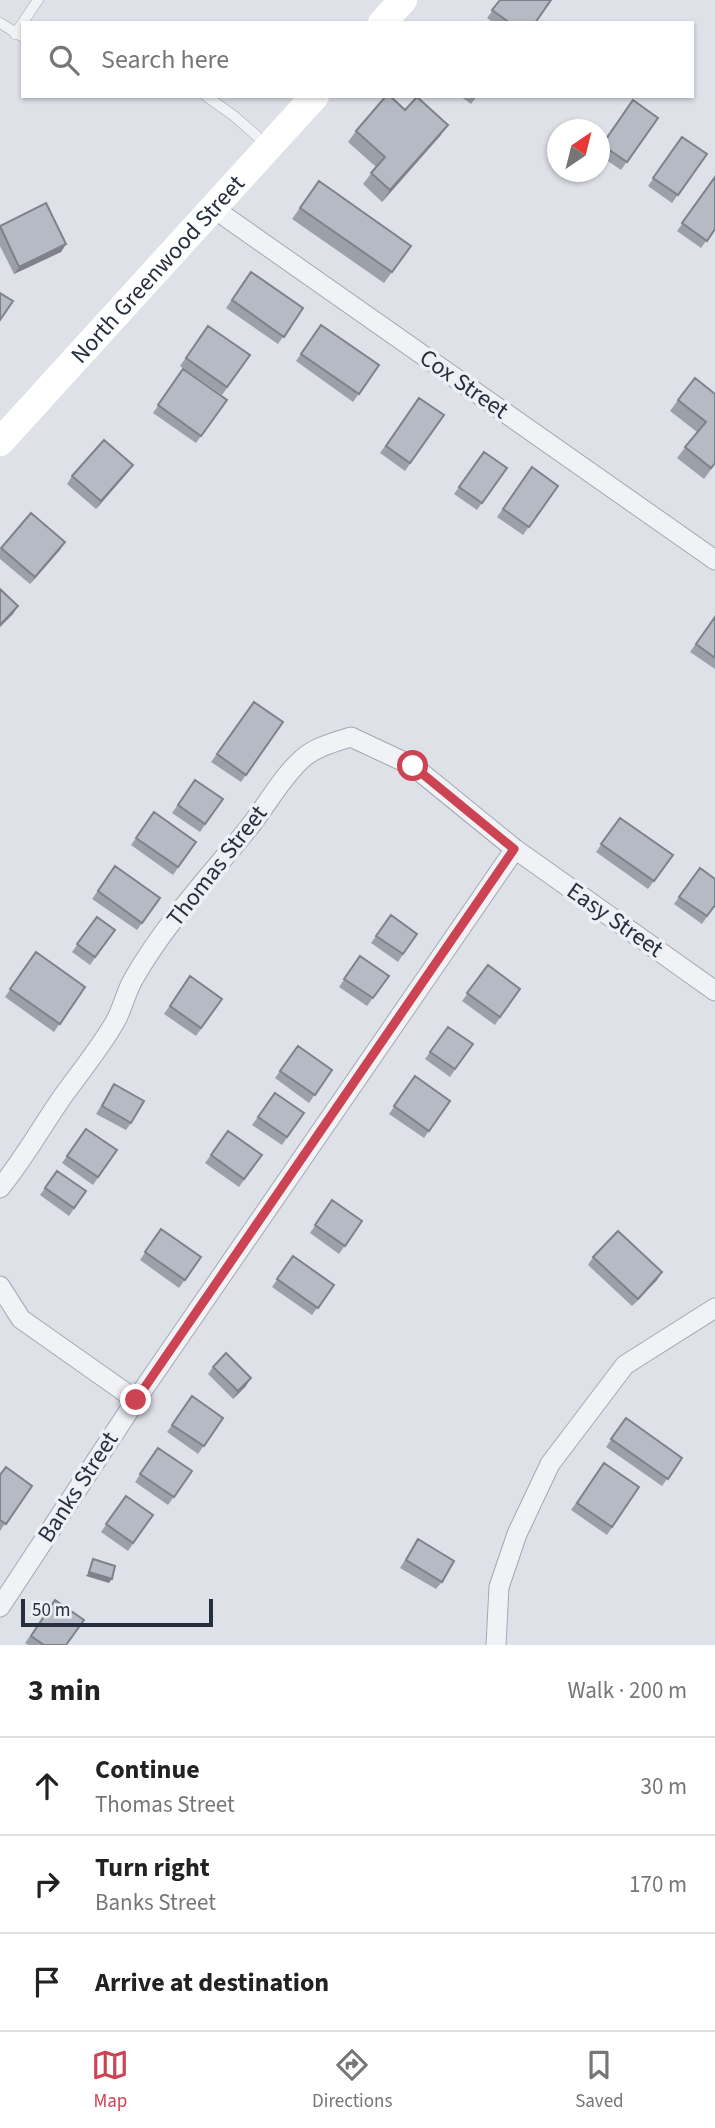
<!DOCTYPE html>
<html lang="en">
<head>
<meta charset="utf-8">
<style>
	:root { --surface:#fff; --page:#f6f6f6; --text:#222; --muted:#767676; --line:#e0e0e0; --accent:#cc4353 }
	body { margin:0; font-family:"Source Sans 3",sans-serif; background:var(--page); color:var(--text) }
	.compass { position:absolute; left:547px; top:119px; width:63px; height:63px; border-radius:50%; background:var(--surface); box-shadow:0 2px 5px #0004; rotate:35deg }
	.scale { position:absolute; left:21px; bottom:18px; width:192px; box-sizing:border-box; padding-left:7px; border:4px solid #272f3e; border-top:0; font-size:19px; line-height:24px; white-space:nowrap; color:#272f3e; -webkit-text-stroke:5px #edf0f5; paint-order:stroke }
	.stop { position:absolute; width:21px; height:21px; margin:-16px; border:5px solid #cc4353; border-radius:50%; background:#fff }
	.stop.end { background:#cc4353; border-color:#fff; box-shadow:0 2px 7px #0008 }
	.list { margin:0; padding:0; list-style:none }
	h2 { display:flex; justify-content:space-between; align-items:center; height:91px; margin:0; padding:0 28px; font-size:30px }
	h2 small { font-size:23px; font-weight:400; color:var(--muted) }
	.list li { display:grid; grid-template-columns:46px 1fr auto; gap:21px; align-items:center; box-sizing:border-box; height:98px; padding:0 28px; border-top:2px solid var(--line) }
	.list b { display:block; font-size:26px; white-space:nowrap }
	.list p { margin:0; font-size:23px; white-space:nowrap; color:var(--muted) }
	.list em { font-size:23px; font-style:normal; color:var(--muted) }
	.icon { flex:none; width:38px; height:38px; fill:none; stroke:currentColor; stroke-width:2; stroke-linecap:round; stroke-linejoin:round }
	.map { position:relative; flex:none; width:715px; height:1645px; overflow:hidden }
	.search { position:absolute; background:var(--surface); box-shadow:0 2px 5px #0004; left:21px; right:21px; top:21px; height:77px; display:flex; align-items:center; gap:18px; box-sizing:border-box; padding:0 24px; border-radius:0px; color:var(--muted); font-size:26px }
	.sheet { height:385px; background:var(--surface) }
	nav { display:flex; justify-content:space-around; align-items:center; box-sizing:border-box; height:98px; border-top:2px solid var(--line); background:var(--surface); font-size:19px; color:var(--muted) }
	nav a { display:grid; justify-items:center; gap:4px }
	nav .on { color:var(--accent) }
	.map>svg:first-child { display:block }
</style>
</head>
<body>
<div class="map">
<svg width="715" height="1645" viewBox="0 0 715 1645">
	<rect width="100%" height="100%" fill="#dee1e8"/>
	<g fill="none" stroke-linecap="round" stroke-linejoin="round">
		<defs>
			<path id="lane" d="M0 23 23 37
				M15 34 38 0
				M206 96 234 116 266 144"/>
			<path id="street" d="M213 208 715 560
				M0 1188C24 1159 42 1126 63 1096 81 1071 100 1048 115 1022 123 1008 126 991 134 978 165 924 208 878 247 830 266 807 280 779 302 759 315 747 335 742 351 737L413 766 515 849 715 991
				M0 1286 21 1319 136 1400
				M0 1607 136 1400 515 849
				M496 1645 499 1587 517 1534 550 1464 625 1365 715 1308"/>
		</defs>
		<use href="#lane" stroke="#a3a8b2" stroke-width="11"/>
		<use href="#street" stroke="#a3a8b2" stroke-width="21"/>
		<use href="#lane" stroke="#f1f2f6" stroke-width="10"/>
		<use href="#street" stroke="#f1f2f6" stroke-width="19"/>
		<g stroke="#fff" stroke-width="28">
			<path d="M382 23 403 0"/>
			<path id="s1" d="M0 442 315 96"/>
		</g>
	</g>
	<path fill="#9ca0a9" d="M500 0 535 23H494L487 18Z
		M460 96H477L471 104Z
		M633 100 658 118 621 170 599 155V147Z
		M405 110 448 125 440 136 382 202 363 184 376 167 348 142 356 131Z
		M682 137 707 154 672 203 648 186Z
		M715 177V229L701 248 677 231Z
		M319 181 411 246 384 283 292 219Z
		M0 226 66 244 61 252 14 274 0 246Z
		M251 272 303 308 278 344 226 308Z
		M321 325 379 365 353 402 296 361Z
		M208 326 250 355 222 395 180 366Z
		M183 369 227 400 196 443 153 413Z
		M715 394V464L704 479 677 458 697 432 670 411 678 400Z
		M419 398 444 415 405 471 380 453Z
		M484 452 507 468 477 510 454 494Z
		M532 467 558 486 523 535 497 517Z
		M128 472 96 509 67 484 72 476Z
		M31 513 65 542 30 584 0 559V550Z
		M715 617V669L690 652Z
		M254 702 283 722 241 782 211 762Z
		M195 780 223 799 200 832 172 813Z
		M154 812 196 842 173 875 131 845Z
		M620 818 673 855 648 889 596 852Z
		M115 866 160 898 137 930 92 899Z
		M700 868 715 905 702 924 674 904Z
		M391 915 417 934 398 962 371 943Z
		M97 917 115 930 90 965 72 952Z
		M36 952 85 987 54 1032 5 997Z
		M360 956 389 976 367 1006 339 987Z
		M488 965 520 989 495 1025 462 1001Z
		M190 976 222 999 196 1036 164 1014Z
		M448 1027 473 1044 450 1077 425 1059Z
		M298 1046 332 1070 309 1103 275 1078Z
		M415 1076 450 1101 424 1138 389 1114Z
		M114 1084 131 1123 126 1130 96 1114Z
		M275 1093 304 1113 282 1145 252 1125Z
		M86 1129 117 1150 93 1185 62 1163Z
		M228 1131 262 1155 239 1187 205 1163Z
		M57 1171 86 1191 69 1216 40 1195Z
		M332 1200 362 1221 339 1254 310 1233Z
		M161 1229 201 1257 179 1288 140 1260Z
		M293 1256 334 1285 312 1315 272 1287Z
		M593 1257 657 1280 632 1306 588 1265Z
		M213 1367 246 1386 233 1399 208 1374Z
		M192 1396 223 1418 198 1454 167 1432Z
		M626 1418 682 1458 662 1486 606 1447Z
		M158 1448 192 1471 168 1505 135 1482Z
		M604 1463 639 1487 607 1535 571 1510Z
		M0 1475 32 1486 0 1531Z
		M126 1496 153 1515 128 1551 101 1532Z
		M418 1539 442 1582 436 1589 400 1568Z
		M55 1600 66 1645H28L25 1643Z"/>
	<path fill="#7f8289" d="M448 125 440 136 382 202 390 190Z
		M66 244 61 252 14 274 19 267Z
		M133 465 128 472 96 509 101 501Z
		M65 542 60 550 30 584 35 577Z
		M18 606 13 614 0 627V625Z
		M662 1272 657 1280 632 1306 638 1299Z
		M251 1378 246 1386 233 1399 238 1391Z
		M89 1572 112 1579 109 1583 86 1576Z"/>
	<path fill="#b5bac4" stroke="#7f8289" stroke-width="2" d="M500 0H551L535 23H510L492 10Z
		M386 96H390L405 110 417 97 448 125 390 190 371 173 385 157 356 131Z
		M633 100 658 118 627 162 602 145Z
		M682 137 707 154 678 195 653 178Z
		M715 177V229L707 241 682 223Z
		M319 181 411 246 392 272 300 208Z
		M46 203 66 244 19 267 0 226Z
		M251 272 303 308 284 337 232 300Z
		M0 293 13 301 0 320Z
		M321 325 379 365 359 394 301 354Z
		M208 326 250 355 227 387 186 358Z
		M183 369 227 400 201 436 158 405Z
		M695 378 715 394V463L711 468 685 447 706 422 678 400Z
		M419 398 444 415 410 463 386 446Z
		M104 440 133 465 101 501 72 476Z
		M484 452 507 468 482 503 459 487Z
		M532 467 558 486 529 527 503 509Z
		M31 513 65 542 35 577 1 548Z
		M0 589 18 606 0 625Z
		M715 617V658L696 644Z
		M254 702 283 722 246 775 217 754Z
		M195 780 223 799 205 824 178 805Z
		M154 812 196 842 178 867 136 838Z
		M620 818 673 855 654 881 601 844Z
		M115 866 160 898 142 923 98 891Z
		M700 868 715 879V905L707 916 679 897Z
		M391 915 417 934 403 954 376 936Z
		M97 917 115 930 95 957 77 944Z
		M36 952 85 987 60 1024 10 989Z
		M360 956 389 976 373 998 344 979Z
		M488 965 520 989 500 1017 467 993Z
		M190 976 222 999 201 1028 170 1006Z
		M448 1027 473 1044 455 1069 430 1052Z
		M298 1046 332 1070 315 1095 280 1071Z
		M415 1076 450 1101 429 1131 394 1106Z
		M114 1084 144 1101 131 1123 102 1106Z
		M275 1093 304 1113 287 1137 258 1117Z
		M86 1129 117 1150 98 1177 67 1156Z
		M228 1131 262 1155 244 1179 211 1155Z
		M57 1171 86 1191 74 1208 45 1188Z
		M332 1200 362 1221 345 1246 315 1225Z
		M161 1229 201 1257 185 1280 145 1252Z
		M618 1231 662 1272 638 1299 593 1257Z
		M293 1256 334 1285 318 1308 277 1279Z
		M226 1353 251 1378 238 1391 213 1367Z
		M192 1396 223 1418 204 1446 172 1425Z
		M626 1418 682 1458 668 1479 611 1439Z
		M158 1448 192 1471 174 1497 140 1474Z
		M604 1463 639 1487 612 1527 577 1503Z
		M6 1467 32 1486 6 1524 0 1520V1475Z
		M126 1496 153 1515 133 1543 106 1524Z
		M418 1539 454 1561 442 1582 406 1560Z
		M93 1559 115 1566 112 1579 89 1572Z
		M55 1600 84 1620 66 1645H44L31 1636Z"/>
	<g fill="none" stroke-linecap="round" stroke-linejoin="round">
		<path stroke="#cc4353" stroke-width="9" d="M136 1400 514 849 413 766"/>
	</g>
	<g text-anchor="middle" dominant-baseline="central" stroke-width="7" stroke-linejoin="round" paint-order="stroke">
		<g font-size="24" fill="#272f3e" stroke="#edf0f5">
			<text stroke="none"><textPath href="#s1" startOffset="234">North Greenwood Street</textPath></text>
			<text transform="translate(464 384) rotate(35)">Cox Street</text>
			<text transform="translate(217 866) rotate(-52)">Thomas Street</text>
			<text transform="translate(615 920) rotate(35)">Easy Street</text>
			<text transform="translate(78 1487) rotate(-57)">Banks Street</text>
		</g>
	</g>
</svg>
<svg class="compass" viewBox="-18 -18 36 36"><path d="M0-13l5 13h-10z" fill="#e53935"/><path d="M0 13l5-13h-10z" fill="#767676"/></svg>
<div class="scale">50 m</div>
<div class="stop" style="left:413px;top:766px"></div>
<div class="stop end" style="left:136px;top:1400px"></div>
<div class="search"><svg class="icon" aria-label="search" viewBox="0 0 24 24"><circle cx="10" cy="10" r="6"/><path d="M15 15l6 6"/></svg>Search here</div>
</div>
<section class="sheet">
<h2>3 min<small>Walk · 200 m</small></h2>
<ul class="list">
<li><svg class="icon" aria-label="ahead" viewBox="0 0 24 24"><path d="M12 20V5M6 11l6-6 6 6"/></svg><div><b>Continue</b><p>Thomas Street</p></div><em>30 m</em></li>
<li><svg class="icon" aria-label="right" viewBox="0 0 24 24"><path d="M7 20v-9h11M14 6l5 5-5 5"/></svg><div><b>Turn right</b><p>Banks Street</p></div><em>170 m</em></li>
<li><svg class="icon" aria-label="arrive" viewBox="0 0 24 24"><path d="M6 21V4h12l-3 4 3 4H6"/></svg><div><b>Arrive at destination</b></div></li>
</ul>
</section>
<nav>
<a class="on"><svg class="icon" aria-label="map" viewBox="0 0 24 24"><path d="M3 6l6-2 6 2 6-2v14l-6 2-6-2-6 2zM9 4v14M15 6v14"/></svg>Map</a>
<a><svg class="icon" aria-label="directions" viewBox="0 0 24 24"><path d="M12 3l9 9-9 9-9-9zM9 14v-3h6M13 9l2 2-2 2"/></svg>Directions</a>
<a><svg class="icon" aria-label="saved" viewBox="0 0 24 24"><path d="M7 4h10v16l-5-4-5 4z"/></svg>Saved</a>
</nav>
</body>
</html>
